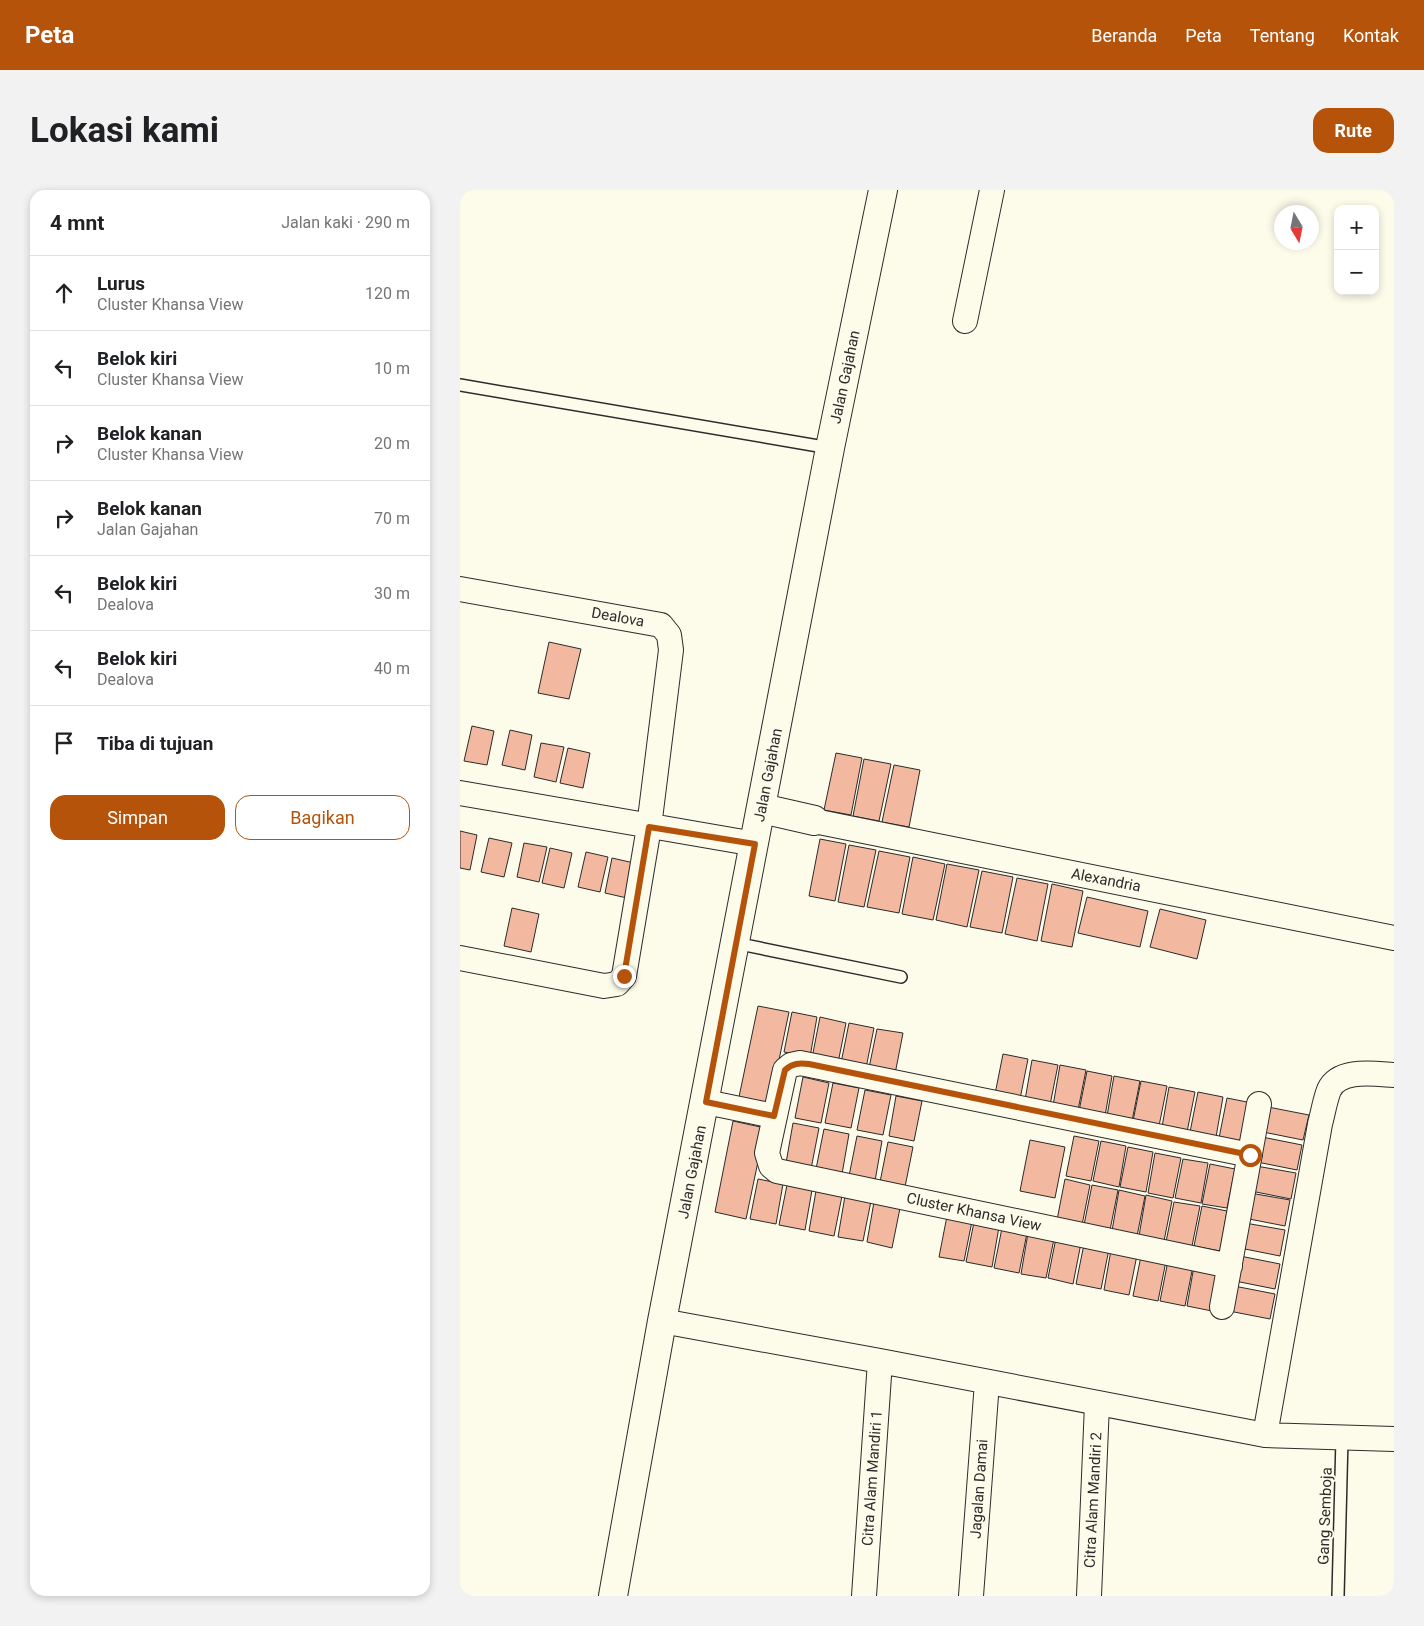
<!DOCTYPE html>
<html lang="id">
<head>
<meta charset="utf-8">
<style>
	:root { --surface:#fff; --page:#f2f2f2; --text:#202124; --muted:#757577; --line:#e0e0e0; --accent:#b45309 }
	body { margin:0; font-family:Roboto,sans-serif; background:var(--page); color:var(--text) }
	.controls { position:absolute; right:15px; top:15px; display:grid; overflow:hidden; border-radius:10px; box-shadow:0 2px 8px #0003 }
	.controls button { width:45px; height:45px; display:grid; place-items:center; padding:0; border:0; border-bottom:1px solid var(--line); background:var(--surface); color:var(--text); font:25px sans-serif }
	.compass { position:absolute; left:814px; top:15px; width:45px; height:45px; border-radius:50%; background:var(--surface); box-shadow:0 2px 8px #0003; rotate:170deg }
	.stop { position:absolute; width:15px; height:15px; margin:-11px; border:4px solid #b45309; border-radius:50%; background:#fff }
	.stop.end { background:#b45309; border-color:#fff; box-shadow:0 1px 5px #0008 }
	.list { margin:0; padding:0; list-style:none }
	h2 { display:flex; justify-content:space-between; align-items:center; height:65px; margin:0; padding:0 20px; font-size:21px }
	h2 small { font-size:16px; font-weight:400; color:var(--muted) }
	.list li { display:grid; grid-template-columns:32px 1fr auto; gap:15px; align-items:center; box-sizing:border-box; height:75px; padding:0 20px; border-top:1px solid var(--line) }
	.list b { display:block; font-size:19px; white-space:nowrap }
	.list p { margin:0; font-size:16px; white-space:nowrap; color:var(--muted) }
	.list em { font-size:16px; font-style:normal; color:var(--muted) }
	.actions { display:flex; gap:10px; padding:15px 20px }
	.actions a { flex:1; padding:11px 0; border:1px solid var(--accent); border-radius:15px; text-align:center; font-size:18px; color:var(--accent) }
	.actions .main { background:var(--accent); color:#fff }
	.icon { flex:none; width:28px; height:28px; fill:none; stroke:currentColor; stroke-width:2; stroke-linecap:round; stroke-linejoin:round }
	.map { position:relative; flex:none; width:934px; height:1406px; overflow:hidden; border-radius:15px }
	header { display:flex; align-items:center; gap:30px; box-sizing:border-box; height:70px; padding:0 25px; background:var(--accent); color:#fff }
	header strong { font-size:24px }
	nav { display:flex; gap:28px; margin-inline-start:auto; font-size:18px }
	.intro { display:flex; align-items:center; justify-content:space-between; box-sizing:border-box; height:120px; padding:0 30px }
	h1 { margin:0; font-size:35px }
	.button { padding:12px 22px; border-radius:15px; background:var(--accent); color:#fff; font-size:18px; font-weight:700 }
	main { display:flex; gap:30px; padding:0 30px }
	aside { flex:1; background:var(--surface); border-radius:15px; box-shadow:0 2px 8px #0003 }
	.map>svg:first-child { display:block }
</style>
</head>
<body>
<header>
<strong>Peta</strong>
<nav><a>Beranda</a><a>Peta</a><a>Tentang</a><a>Kontak</a></nav>
</header>
<div class="intro"><h1>Lokasi kami</h1><a class="button">Rute</a></div>
<main>
<aside>
<h2>4 mnt<small>Jalan kaki · 290 m</small></h2>
<ul class="list">
<li><svg class="icon" aria-label="ahead" viewBox="0 0 24 24"><path d="M12 20V5M6 11l6-6 6 6"/></svg><div><b>Lurus</b><p>Cluster Khansa View</p></div><em>120 m</em></li>
<li><svg class="icon" aria-label="left" viewBox="0 0 24 24"><path d="M17 20v-9H6M10 6l-5 5 5 5"/></svg><div><b>Belok kiri</b><p>Cluster Khansa View</p></div><em>10 m</em></li>
<li><svg class="icon" aria-label="right" viewBox="0 0 24 24"><path d="M7 20v-9h11M14 6l5 5-5 5"/></svg><div><b>Belok kanan</b><p>Cluster Khansa View</p></div><em>20 m</em></li>
<li><svg class="icon" aria-label="right" viewBox="0 0 24 24"><path d="M7 20v-9h11M14 6l5 5-5 5"/></svg><div><b>Belok kanan</b><p>Jalan Gajahan</p></div><em>70 m</em></li>
<li><svg class="icon" aria-label="left" viewBox="0 0 24 24"><path d="M17 20v-9H6M10 6l-5 5 5 5"/></svg><div><b>Belok kiri</b><p>Dealova</p></div><em>30 m</em></li>
<li><svg class="icon" aria-label="left" viewBox="0 0 24 24"><path d="M17 20v-9H6M10 6l-5 5 5 5"/></svg><div><b>Belok kiri</b><p>Dealova</p></div><em>40 m</em></li>
<li><svg class="icon" aria-label="arrive" viewBox="0 0 24 24"><path d="M6 21V4h12l-3 4 3 4H6"/></svg><div><b>Tiba di tujuan</b></div></li>
</ul>
<div class="actions"><a class="main">Simpan</a><a>Bagikan</a></div>
</aside>
<div class="map">
<svg width="934" height="1406" viewBox="0 0 934 1406">
	<rect width="100%" height="100%" fill="#fdfbea"/>
	<path fill="#f2b8a0" stroke="#2b2b2b" d="M89 452 121 459 109 509 78 503Z
		M12 536 34 541 27 575 4 571Z
		M50 540 72 545 65 580 42 575Z
		M81 553 104 557 96 592 74 587Z
		M108 558 130 563 123 598 100 593Z
		M376 563 402 568 391 625 364 620Z
		M404 569 431 574 419 631 393 626Z
		M434 575 460 580 449 637 422 632Z
		M0 641 17 645 10 680 0 678Z
		M29 648 52 653 44 687 21 682Z
		M360 649 386 654 375 711 349 706Z
		M64 653 87 657 79 692 57 687Z
		M389 655 416 660 404 717 378 712Z
		M90 658 112 663 104 698 82 693Z
		M419 661 450 667 439 723 407 717Z
		M126 662 148 667 140 702 118 697Z
		M453 667 485 674 473 730 442 724Z
		M152 668 174 673 167 708 145 703Z
		M487 674 519 680 507 737 476 730Z
		M522 681 553 687 542 743 510 737Z
		M557 688 588 694 577 751 545 744Z
		M592 694 623 701 612 757 581 751Z
		M627 707 688 721 680 757 618 743Z
		M52 718 79 724 71 762 44 756Z
		M700 719 746 730 737 769 690 757Z
		M298 816 329 822 310 913 279 907Z
		M332 822 357 827 350 867 324 862Z
		M360 827 386 833 378 873 352 868Z
		M389 833 414 838 406 878 381 873Z
		M417 839 443 843 435 884 409 878Z
		M543 864 568 869 560 909 535 904Z
		M572 870 598 875 590 915 565 910Z
		M600 875 626 880 618 920 593 916Z
		M627 881 652 886 645 926 619 921Z
		M654 886 680 891 672 931 647 926Z
		M343 887 369 893 361 933 335 928Z
		M681 891 707 896 699 936 673 931Z
		M373 893 399 898 391 938 365 933Z
		M709 897 735 902 727 942 702 937Z
		M405 900 431 905 423 945 397 940Z
		M738 902 763 907 756 947 730 942Z
		M436 906 462 911 454 951 429 946Z
		M767 908 792 913 784 953 759 948Z
		M808 917 849 925 843 950 803 942Z
		M273 931 305 938 286 1029 255 1022Z
		M333 933 359 938 351 979 326 973Z
		M364 939 389 944 382 984 356 979Z
		M397 946 422 951 415 991 389 986Z
		M614 946 639 951 631 991 606 986Z
		M802 947 842 955 837 980 797 972Z
		M570 950 605 957 595 1008 560 1001Z
		M641 951 666 956 659 997 633 991Z
		M428 952 453 957 445 997 420 992Z
		M668 957 693 962 686 1002 660 997Z
		M695 963 721 968 713 1008 688 1003Z
		M723 969 748 973 741 1013 715 1008Z
		M750 974 775 979 767 1018 742 1014Z
		M796 976 836 983 831 1009 791 1001Z
		M298 989 323 994 316 1034 290 1029Z
		M605 989 630 995 622 1035 597 1030Z
		M327 995 352 1000 345 1040 319 1035Z
		M632 995 658 1000 650 1040 624 1035Z
		M659 1000 685 1006 677 1046 652 1041Z
		M356 1001 382 1006 374 1046 349 1041Z
		M790 1003 830 1010 825 1036 784 1028Z
		M686 1005 712 1011 704 1051 679 1046Z
		M385 1006 411 1011 403 1051 378 1047Z
		M414 1012 440 1018 432 1058 407 1052Z
		M714 1012 740 1016 732 1056 706 1052Z
		M742 1016 767 1021 760 1061 734 1056Z
		M487 1026 512 1031 504 1071 479 1067Z
		M514 1032 539 1037 532 1077 506 1072Z
		M785 1033 825 1040 820 1066 780 1058Z
		M542 1038 567 1043 559 1083 534 1078Z
		M568 1043 594 1049 586 1088 561 1084Z
		M596 1048 621 1053 613 1094 588 1088Z
		M624 1054 649 1059 641 1099 616 1094Z
		M651 1060 677 1065 669 1105 644 1100Z
		M681 1066 706 1071 698 1111 673 1106Z
		M780 1066 820 1074 815 1099 775 1091Z
		M708 1071 733 1076 725 1116 700 1111Z
		M734 1076 760 1081 752 1121 727 1116Z
		M774 1096 815 1104 810 1129 769 1121Z"/>
	<g fill="none" stroke-linecap="round" stroke-linejoin="round">
		<defs>
			<path id="service" d="M0 195 370 258
				M275 753 441 787
				M878 1406 882 1248"/>
			<path id="minor" d="M505 131 532 0
				M0 399 201 435 209 445 211 460 189 637 164 786 157 794 144 796 0 768
				M0 603 295 654
				M301 621 354 633 359 632 355 628 302 616
				M359 632 934 748
				M246 912 314 926
				M770 1076 317 981 311 976 307 963 325 880 331 875 340 873 790 965
				M762 1117 799 914
				M202 1131 420 1171 805 1245 934 1249
				M805 1245 860 934C863 923 865 910 869 900 879 878 915 884 934 885
				M404 1406 420 1171
				M511 1406 527 1192
				M629 1406 637 1214"/>
			<path id="tertiary" d="M153 1406 202 1131 370 258 423 0"/>
		</defs>
		<use href="#service" stroke="#2b2b2b" stroke-width="14"/>
		<use href="#minor" stroke="#2b2b2b" stroke-width="26"/>
		<use href="#tertiary" stroke="#2b2b2b" stroke-width="30"/>
		<use href="#service" stroke="#fdfbea" stroke-width="11"/>
		<use href="#minor" stroke="#fdfbea" stroke-width="24"/>
		<use href="#tertiary" stroke="#fdfbea" stroke-width="28"/>
	</g>
	<g fill="none" stroke-linecap="round" stroke-linejoin="round">
		<path stroke="#b45309" stroke-width="6" d="M164 786 189 637 295 654 246 912 314 926 325 880C333 873 339 873 349 874L790 965"/>
	</g>
	<g text-anchor="middle" dominant-baseline="central" stroke-width="4" stroke-linejoin="round" paint-order="stroke">
		<g font-size="15" fill="#2b2b2b" stroke="#fdfbea">
			<text transform="translate(385 187) rotate(-78)">Jalan Gajahan</text>
			<text transform="translate(158 427) rotate(10)">Dealova</text>
			<text transform="translate(308 585) rotate(-79)">Jalan Gajahan</text>
			<text transform="translate(646 690) rotate(11)">Alexandria</text>
			<text transform="translate(232 982) rotate(-79)">Jalan Gajahan</text>
			<text transform="translate(514 1022) rotate(12)">Cluster Khansa View</text>
			<text transform="translate(412 1288) rotate(-86)">Citra Alam Mandiri 1</text>
			<text transform="translate(519 1299) rotate(-86)">Jagalan Damai</text>
			<text transform="translate(633 1310) rotate(-87)">Citra Alam Mandiri 2</text>
			<text transform="translate(865 1326) rotate(-88)">Gang Semboja</text>
		</g>
	</g>
</svg>
<div class="controls">
<button>+</button>
<button>−</button>
</div>
<svg class="compass" viewBox="-18 -18 36 36"><path d="M0-13l5 13h-10z" fill="#e53935"/><path d="M0 13l5-13h-10z" fill="#757577"/></svg>
<div class="stop" style="left:790px;top:965px"></div>
<div class="stop end" style="left:164px;top:786px"></div>
</div>
</main>
</body>
</html>
